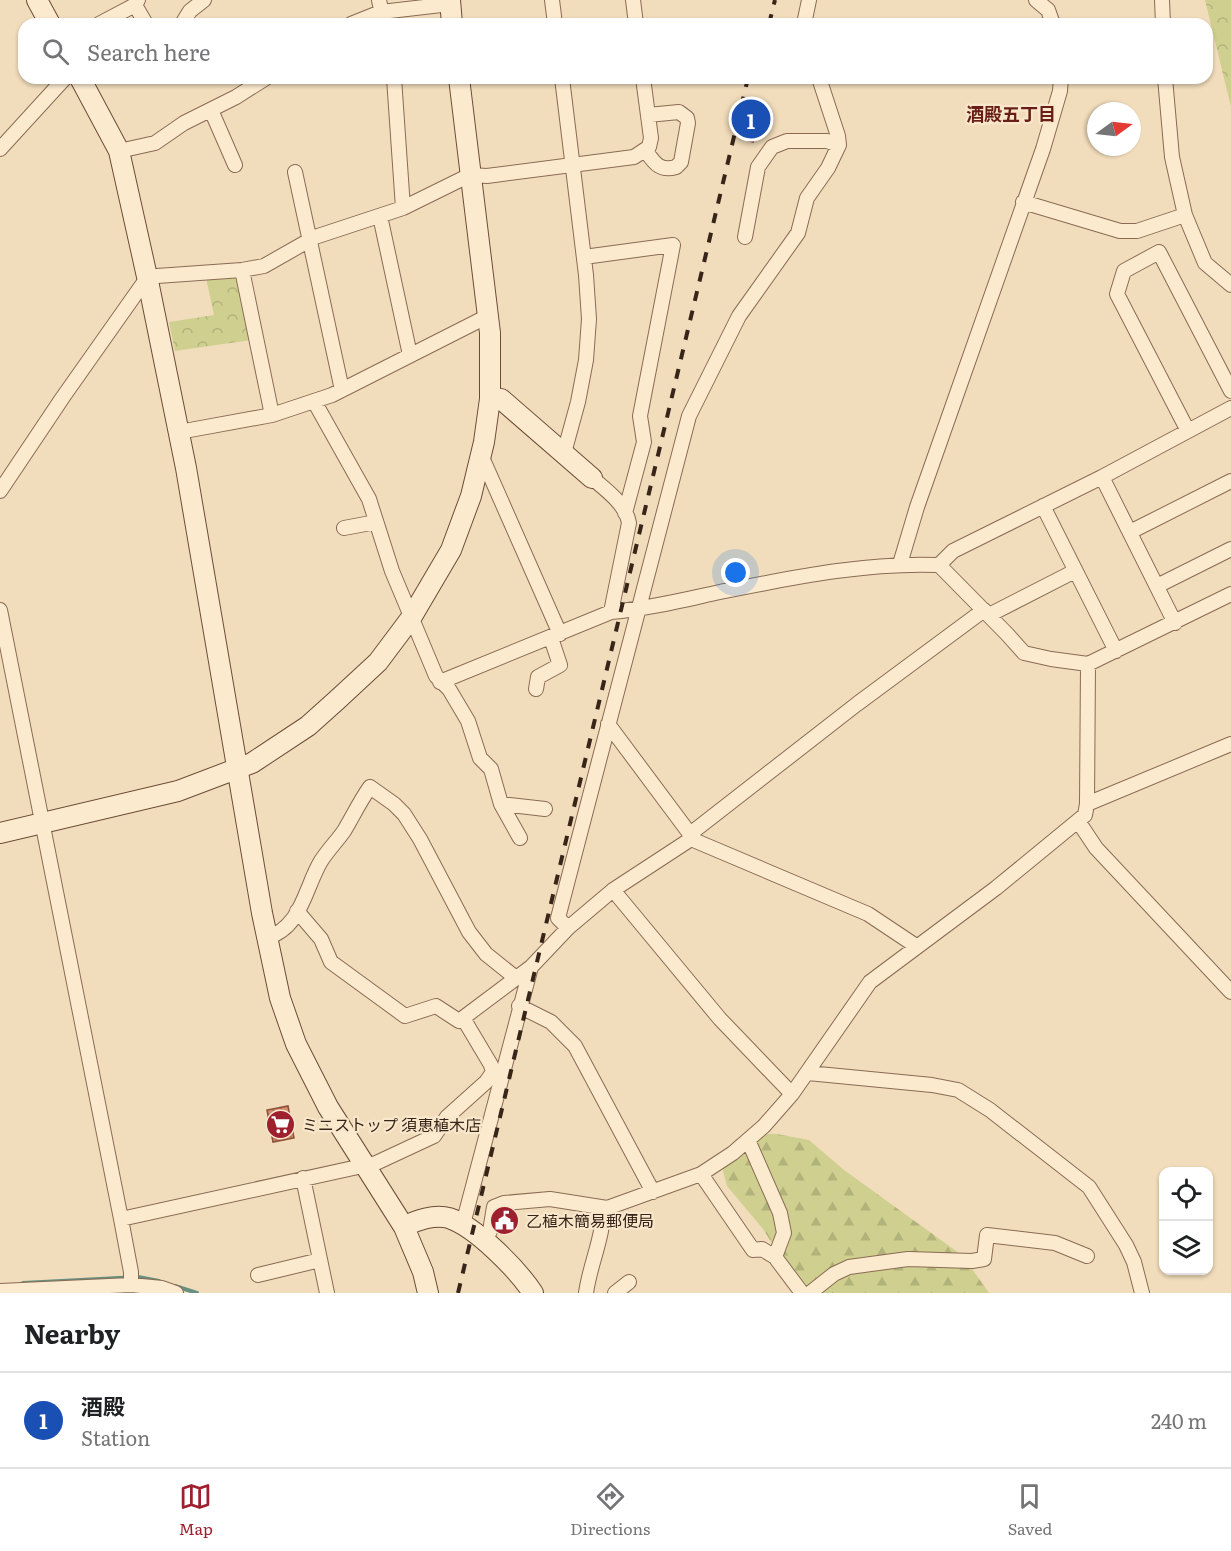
<!DOCTYPE html>
<html lang="en">
<head>
<meta charset="utf-8">
<style>
	:root { --surface:#fff; --page:#f2f2f2; --text:#202124; --muted:#757577; --line:#e0e0e0; --accent:#9e1f2d }
	body { margin:0; font-family:Literata,"Noto Sans JP",serif; background:var(--page); color:var(--text) }
	.controls { position:absolute; right:18px; bottom:18px; display:grid; overflow:hidden; border-radius:12px; box-shadow:0 2px 4px #0004 }
	.controls button { width:54px; height:54px; display:grid; place-items:center; padding:0; border:0; border-bottom:2px solid var(--line); background:var(--surface); color:var(--text); font:30px sans-serif }
	.compass { position:absolute; left:1087px; top:102px; width:54px; height:54px; border-radius:50%; background:var(--surface); box-shadow:0 2px 4px #0004; rotate:75deg }
	.you { position:absolute; left:736px; top:573px; width:21px; height:21px; margin:-15px; border:4px solid #fff; border-radius:50%; background:#1a73e8; box-shadow:0 0 0 9px #1a73e833 }
	.badge { display:grid; place-items:center; width:39px; height:39px; border-radius:50%; background:var(--accent); color:#fff; font-size:20px; font-weight:700 }
	.pin { position:absolute; translate:-50% -50%; border:3px solid #fff; box-shadow:0 2px 6px #0006 }
	.list { margin:0; padding:0; list-style:none }
	h2 { display:flex; justify-content:space-between; align-items:center; height:78px; margin:0; padding:0 24px; font-size:26px }
	h2 small { font-size:20px; font-weight:400; color:var(--muted) }
	.list li { display:grid; grid-template-columns:39px 1fr auto; gap:18px; align-items:center; box-sizing:border-box; height:96px; padding:0 24px; border-top:2px solid var(--line) }
	.list b { display:block; font-size:22px; white-space:nowrap }
	.list p { margin:0; font-size:20px; white-space:nowrap; color:var(--muted) }
	.list em { font-size:20px; font-style:normal; color:var(--muted) }
	.icon { flex:none; width:33px; height:33px; fill:none; stroke:currentColor; stroke-width:2; stroke-linecap:round; stroke-linejoin:round }
	.map { position:relative; flex:none; width:1231px; height:1293px; overflow:hidden }
	.search { position:absolute; background:var(--surface); box-shadow:0 2px 4px #0004; left:18px; right:18px; top:18px; height:66px; display:flex; align-items:center; gap:15px; box-sizing:border-box; padding:0 21px; border-radius:18px; color:var(--muted); font-size:22px }
	.sheet { height:174px; background:var(--surface) }
	nav { display:flex; justify-content:space-around; align-items:center; box-sizing:border-box; height:84px; border-top:2px solid var(--line); background:var(--surface); font-size:16px; color:var(--muted) }
	nav a { display:grid; justify-items:center; gap:3px }
	nav .on { color:var(--accent) }
	.map>svg:first-child { display:block }
</style>
</head>
<body>
<div class="map">
<svg width="1231" height="1293" viewBox="0 0 1231 1293">
	<defs>
		<pattern id="forest-firs" width="22" height="20" patternUnits="userSpaceOnUse" patternTransform="scale(1.5)"><rect width="22" height="20" fill="#cfd08f"/><path d="M5 1l3.5 6h-7zM16 11l3.5 6h-7z" fill="#b2b27b"/></pattern>
		<pattern id="park-crowns" width="20" height="18" patternUnits="userSpaceOnUse" patternTransform="scale(1.5)"><rect width="20" height="18" fill="#cfd08f"/><path d="M2 6a3 3 0 1 1 6 0M12 15a3 3 0 1 1 6 0" fill="none" stroke="#b2b27b"/></pattern>
		<pattern id="building-back-hatch" width="6" height="6" patternUnits="userSpaceOnUse" patternTransform="scale(1.5)"><rect width="6" height="6" fill="#d38d6e"/><path d="M-1 5l2 2M0 0l6 6M5-1l2 2" fill="none" stroke="#ac735a"/></pattern>
	</defs>
	<rect width="100%" height="100%" fill="#f1dcbb"/>
	<path fill="url(#forest-firs)" d="M757 1134H777L809 1140 844 1170 963 1256 989 1293H792L779 1254 763 1229 727 1186 723 1171 724 1152 736 1139Z"/>
	<path fill="url(#park-crowns)" d="M1205 0H1231V107Z
		M236 274 251 340 175 351 169 322 214 315 206 278Z"/>
	<g fill="none" stroke-linecap="round" stroke-linejoin="round">
		<path stroke="#679081" stroke-width="4" d="M23 1283 138 1277 159 1281
			M175 1286 197 1293"/>
	</g>
	<path fill="url(#building-back-hatch)" stroke="#8b5037" stroke-width="1.5" d="M755 103 760 104 756 122 763 124 760 136 755 134 753 142 746 140Z
		M288 1106 294 1138 273 1142 267 1110Z"/>
	<g fill="none" stroke-linecap="round" stroke-linejoin="round">
		<defs>
			<path id="street" d="M379 0 384 24
				M552 0 555 24
				M633 0 636 24
				M1036 0 1048 10 1053 24
				M1162 0 1163 24
				M135 5 146 24
				M99 24 135 5 138 0
				M182 24 190 11 204 0
				M351 24 381 12 450 4
				M804 24 809 0
				M394 78 403 208
				M562 78 586 275 589 319 586 360 578 402 564 453
				M1165 78 1172 157 1185 215 1205 263 1231 285
				M211 110 235 165
				M0 149 65 78
				M645 150C654 162 659 172 676 167L681 162 688 123 687 118 679 112 648 115
				M119 151 155 143 184 123 236 97 266 78
				M295 172 342 390
				M1023 202 1120 231H1137L1185 215
				M380 216 410 355
				M745 237 758 167 772 147 787 141H827L839 145
				M584 257 673 245 640 416 644 442 625 513
				M242 270 272 415 314 401 369 499 392 571 436 676 449 689 468 721 480 758 491 769 501 804 520 838
				M314 401 332 395 488 316
				M1188 431 1117 294 1124 271 1159 252 1231 391
				M179 432 272 415
				M481 455 560 634
				M1102 477 1175 623
				M592 478C606 490 626 504 629 523L611 612
				M0 491 63 397 142 285 157 276 242 270 264 266 315 237 403 208 470 175 487 176 634 157 649 147 651 138 643 78
				M1043 506 1116 651
				M344 528 376 522
				M1130 532 1231 481
				M900 564 917 507 1043 149 1060 91 1061 78
				M939 565 953 551 1102 477 1231 408
				M1157 586 1231 549
				M0 610 121 1219 131 1272V1285L162 1288 176 1293
				M989 615 1075 571
				M440 682 611 612C647 609 683 600 720 592 791 578 866 562 939 565L1007 634 1024 653 1051 659 1088 664 1231 594
				M536 689 538 677 560 665 551 638
				M608 724 690 834
				M501 804 545 809
				M1087 804 1231 744
				M1078 821 1096 848 1231 992
				M691 839 868 914 916 946
				M613 890 720 1019 792 1094
				M297 911 321 939 331 962 405 1016 436 1006 459 1021 531 967 568 928 613 890 691 839 690 834 857 704 984 610
				M568 928 558 918 689 416 739 316 798 233 807 198 828 168 839 145 838 136 819 78
				M266 938C302 928 305 887 321 861 328 850 337 841 344 831 353 816 360 801 370 787L394 804 404 814 420 839 469 932 486 954 516 978
				M519 1006 551 1022 575 1046 653 1192
				M808 1073 932 1085 958 1090 990 1110 1089 1187 1126 1245 1134 1262 1142 1293
				M748 1140 780 1213 784 1233 775 1257
				M701 1174 753 1250 762 1249 775 1257 802 1293
				M303 1178 327 1293
				M121 1219 376 1163 434 1136 447 1117 486 1082 493 1072 491 1065 463 1018
				M463 1224 531 967
				M485 1241 490 1231 494 1207 504 1203 550 1199 607 1208
				M258 1275 320 1260
				M0 1291 131 1285
				M586 1293C589 1271 597 1252 601 1231 603 1221 601 1216 607 1208L701 1174 733 1153 764 1126 792 1094 870 982 996 888 1085 815 1087 804 1088 664
				M615 1293 629 1282
				M810 1293 834 1274 849 1267 908 1259 972 1261 984 1259 987 1235 1055 1243 1087 1256"/>
			<path id="secondary" d="M37 0 50 24
				M450 0 452 24
				M80 78 119 151 148 281 186 468 262 913 280 998 296 1044 328 1107 404 1227 423 1272 428 1293
				M490 399H501L592 478
				M0 833 178 791 252 763 308 726 337 700 378 662 411 618 451 550 471 496 484 442 490 399V333L459 78
				M404 1227C416 1220 435 1214 449 1218 476 1227 517 1269 533 1293"/>
		</defs>
		<use href="#street" stroke="#8a6b54" stroke-width="16"/>
		<use href="#secondary" stroke="#6c4c37" stroke-width="22"/>
		<use href="#street" stroke="#fceacf" stroke-width="14"/>
		<use href="#secondary" stroke="#fceacf" stroke-width="20"/>
		<path stroke="#38251a" stroke-width="4" stroke-dasharray="10 10" stroke-linecap="butt" d="M769 24 775 0
			M458 1293 748 78"/>
	</g>
	<defs>
		<symbol id="supermarket-disc" viewBox="-11 -11 22 22"><circle r="9.5" fill="#9e1f2d" stroke="#f8e7cb"/><path d="M-6-5.5h2.5l.6 2H6L4.5 2H-2.5L-4.4-4H-6ZM-1.5 3.2a1.3 1.3 0 1 0 .1 0ZM3 3.2a1.3 1.3 0 1 0 .1 0Z" fill="#fff"/></symbol>
		<symbol id="civic-disc" viewBox="-11 -11 22 22"><circle r="9.5" fill="#9e1f2d" stroke="#f8e7cb"/><path d="M-.6-6.5H3V-4.5H.6V-3L4-1V1h2V6H-6V1h2V-1L-.6-3ZM-1.2 2.5V6h2.4V2.5Z" fill="#fff"/></symbol>
	</defs>
	<g fill-rule="evenodd">
		<use href="#supermarket-disc" x="264" y="1108" width="33" height="33"/>
		<use href="#civic-disc" x="488" y="1204" width="33" height="33"/>
	</g>
	<g text-anchor="middle" dominant-baseline="central" stroke-width="4.5" stroke-linejoin="round" paint-order="stroke">
		<g font-size="16" fill="#38251a" stroke="#f8e7cb" text-anchor="start">
			<text x="302" y="1124">ミニストップ 須恵植木店</text>
			<text x="526" y="1220">乙植木簡易郵便局</text>
		</g>
		<g font-size="18" font-weight="bold" fill="#681e16" stroke="#f8e7cb">
			<text x="1011" y="113">酒殿五丁目</text>
		</g>
	</g>
</svg>
<div class="controls">
<button><svg class="icon" aria-label="locate" viewBox="0 0 24 24"><circle cx="12" cy="12" r="6"/><path d="M12 2v4M12 18v4M2 12h4M18 12h4"/></svg></button>
<button><svg class="icon" aria-label="layers" viewBox="0 0 24 24"><path d="M12 4l9 5-9 5-9-5zM3 14l9 5 9-5"/></svg></button>
</div>
<svg class="compass" viewBox="-18 -18 36 36"><path d="M0-13l5 13h-10z" fill="#e53935"/><path d="M0 13l5-13h-10z" fill="#757577"/></svg>
<div class="you"></div>
<div class="pin badge" style="left:751px;top:119px;background:#1a4fb4">1</div>
<div class="search"><svg class="icon" aria-label="search" viewBox="0 0 24 24"><circle cx="10" cy="10" r="6"/><path d="M15 15l6 6"/></svg>Search here</div>
</div>
<section class="sheet">
<h2>Nearby<small></small></h2>
<ul class="list">
<li><span class="badge" style="background:#1a4fb4">1</span><div><b>酒殿</b><p>Station</p></div><em>240 m</em></li>
</ul>
</section>
<nav>
<a class="on"><svg class="icon" aria-label="map" viewBox="0 0 24 24"><path d="M3 6l6-2 6 2 6-2v14l-6 2-6-2-6 2zM9 4v14M15 6v14"/></svg>Map</a>
<a><svg class="icon" aria-label="directions" viewBox="0 0 24 24"><path d="M12 3l9 9-9 9-9-9zM9 14v-3h6M13 9l2 2-2 2"/></svg>Directions</a>
<a><svg class="icon" aria-label="saved" viewBox="0 0 24 24"><path d="M7 4h10v16l-5-4-5 4z"/></svg>Saved</a>
</nav>
</body>
</html>
